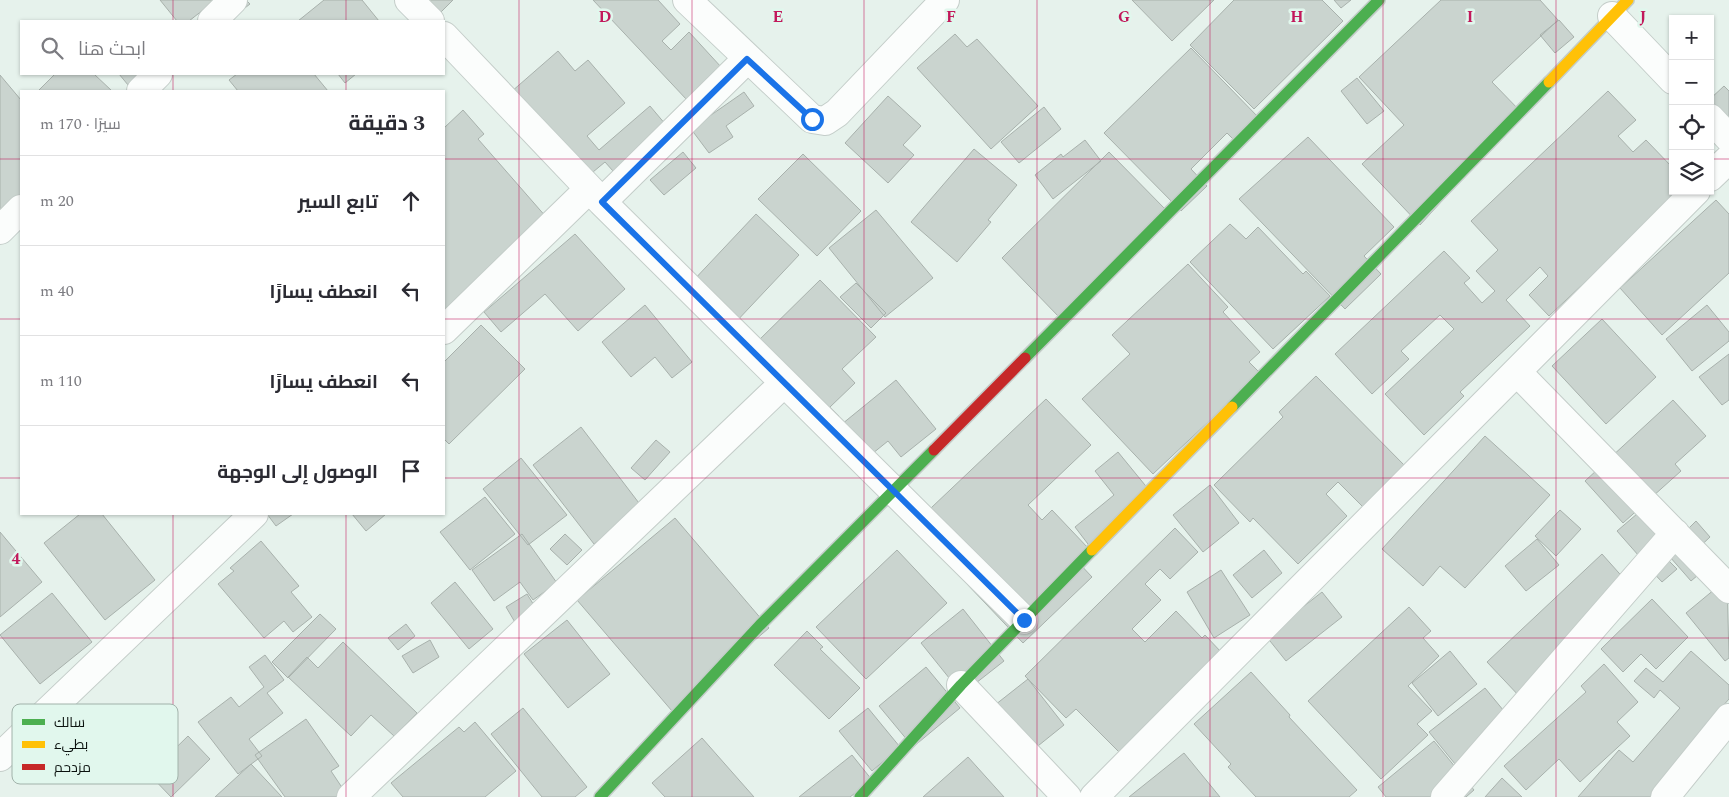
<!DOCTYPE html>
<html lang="ar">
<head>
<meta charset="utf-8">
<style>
	:root { --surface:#fff; --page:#f7f7f7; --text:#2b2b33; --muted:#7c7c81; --line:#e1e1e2 }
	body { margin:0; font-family:Spectral,Cairo,serif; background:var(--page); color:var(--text); direction:rtl }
	.controls { position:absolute; right:15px; top:15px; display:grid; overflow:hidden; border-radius:0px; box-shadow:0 1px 4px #0004 }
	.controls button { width:45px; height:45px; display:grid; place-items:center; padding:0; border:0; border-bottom:1px solid var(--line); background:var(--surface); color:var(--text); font:25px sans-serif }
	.stop { position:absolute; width:15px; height:15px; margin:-11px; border:4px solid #1a73e8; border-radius:50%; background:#fff }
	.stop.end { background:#1a73e8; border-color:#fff; box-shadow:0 1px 5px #0008 }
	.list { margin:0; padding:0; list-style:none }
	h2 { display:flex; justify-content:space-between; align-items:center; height:65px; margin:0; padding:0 20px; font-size:21px }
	h2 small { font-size:16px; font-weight:400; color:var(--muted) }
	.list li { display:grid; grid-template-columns:32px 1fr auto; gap:15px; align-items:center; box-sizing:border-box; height:90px; padding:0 20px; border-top:1px solid var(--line) }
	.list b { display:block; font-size:19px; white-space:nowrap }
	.list em { font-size:16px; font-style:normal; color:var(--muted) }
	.icon { flex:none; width:28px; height:28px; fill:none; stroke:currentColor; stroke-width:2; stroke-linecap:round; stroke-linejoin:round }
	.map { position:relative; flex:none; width:1729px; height:797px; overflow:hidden; direction:ltr }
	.search { position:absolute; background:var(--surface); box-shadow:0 1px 4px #0004; left:20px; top:20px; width:425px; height:55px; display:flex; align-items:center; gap:12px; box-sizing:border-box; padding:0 18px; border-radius:0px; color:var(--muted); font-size:19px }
	.panel { position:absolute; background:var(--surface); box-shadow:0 1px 4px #0004; left:20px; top:90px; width:425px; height:425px; border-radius:0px; direction:rtl }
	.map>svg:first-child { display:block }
</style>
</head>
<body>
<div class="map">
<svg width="1729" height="797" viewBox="0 0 1729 797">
	<rect width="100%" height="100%" fill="#e6f2ec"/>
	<path fill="#cad4cf" stroke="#a8b1ac" d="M160 0H246L250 4 228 21H212L203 10 189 21H177Z
		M324 0H362L379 21H298Z
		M423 0H453L432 21Z
		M593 0H658L680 24 662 41 671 50 689 32 722 68 687 100Z
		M1132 0H1214L1172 41Z
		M1234 0H1322L1343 21 1254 109 1190 45Z
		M1334 0H1351L1341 8Z
		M1441 0H1540L1558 20 1492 82 1522 113 1420 225 1362 164 1404 125 1359 77Z
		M1559 20 1574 37 1555 53 1540 35Z
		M955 34 967 47 977 39 1038 106 991 149 917 68Z
		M1191 48 1260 119 1236 142 1227 133 1191 169 1207 186 1181 211 1104 133Z
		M558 51 575 71 588 60 625 103 587 136 599 150 650 106 666 125 613 171 605 162 581 182 503 99Z
		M55 74H94L112 91H38Z
		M119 74H156L133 91Z
		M237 74H314L328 91H238L229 80Z
		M338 74H356L345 83Z
		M0 75 21 100V209L0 227Z
		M1357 78 1384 111 1367 124 1341 91Z
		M1724 86 1729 91V156L1710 134V99Z
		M1608 91 1636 120 1618 136 1633 152 1646 140 1673 168V191H1682L1549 316 1529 295 1548 276 1540 267 1506 300 1530 326 1460 392 1464 396 1424 435 1385 394 1454 329 1440 315 1401 351 1409 359 1372 394 1335 354 1444 251 1470 278 1464 283 1482 303 1495 291 1476 271 1498 250 1471 221Z
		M744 92 754 106 726 126 733 137 709 153 691 129Z
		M888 96 921 126 903 145 914 155 888 183 845 143Z
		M1044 107 1061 129 1019 163 1001 142Z
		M463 110 484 134 478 139 547 218 444 310V128Z
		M1308 137 1394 227 1364 256 1381 274 1345 309 1239 199Z
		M1085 140 1101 161 1053 199 1035 175 1061 154 1063 157Z
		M974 149 1017 185 988 220 991 222 957 262 911 222Z
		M683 152 696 168 664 195 650 180Z
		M1109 152 1167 211 1059 317 1002 258Z
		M803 154 861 211 817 256 758 199Z
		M1716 200 1729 214V273L1662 335 1620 288Z
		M876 210 933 278 885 317 829 248Z
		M756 214 799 255 734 324 691 283Z
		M1230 224 1246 239 1258 227 1303 274 1306 271 1330 296 1273 349 1190 262Z
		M575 234 625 289 578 331 545 294 501 332 484 312Z
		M1188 264 1228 307 1223 312 1260 352 1249 362 1260 373 1153 474 1082 399 1130 354 1112 335Z
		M820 280 876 337 842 369 855 383 830 407 839 416 821 433 754 345Z
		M856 283 886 313 871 328 840 297Z
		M645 305 692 362 672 378 655 357 631 377 602 342Z
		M1707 305 1729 332V341L1692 371 1666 339Z
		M1602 319 1656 377 1606 424 1552 366Z
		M481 325 525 369 449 444 444 439V362Z
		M1729 354V400L1722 405 1699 377Z
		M1316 376 1408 469 1366 510 1338 482 1326 494 1347 516 1298 564 1253 518 1250 522 1214 485 1283 417 1279 412Z
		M896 380 936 429 901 457 888 441 857 466 831 433Z
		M1046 399 1091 445 1028 505 1042 520 1052 510 1089 549 1077 561 1092 577 1023 643 912 526Z
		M1673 400 1706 436 1675 464 1681 471 1623 523 1585 481Z
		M581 427 642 507 594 544 533 465Z
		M1485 436 1550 495 1465 588 1440 566 1423 586 1382 549Z
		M656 440 670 452 645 480 631 468Z
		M1118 452 1154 496 1091 548 1075 527 1114 495 1095 471Z
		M521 458 567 515 528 545 483 489Z
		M1210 485 1239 523 1203 552 1173 515Z
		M1658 496 1687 530 1696 521 1710 537 1692 554 1705 569 1691 581 1663 549 1646 564 1617 531Z
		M485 497 515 534 470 570 440 532Z
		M1560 510 1581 529 1556 556 1535 536Z
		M80 514H102L155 580 105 620 44 543Z
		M267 514H293L276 526Z
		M352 514H386L366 531Z
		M675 518 769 628 672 711 577 600Z
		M1175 528 1198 552 1170 579 1160 569 1145 584 1161 600 1132 629 1145 642 1176 611 1202 638 1205 635 1222 653 1120 753 1076 709 1066 718 1025 676Z
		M0 532 42 582 0 617Z
		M522 534 557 583 533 600 520 582 494 601 472 570Z
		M565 534 582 550 567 565 550 549Z
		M1537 539 1559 565 1526 591 1505 566Z
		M261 541 299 586 291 592 312 617 293 632 284 621 264 638 218 584 234 571 230 568Z
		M897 550 947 603 866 679 816 627Z
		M1264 550 1282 573 1252 598 1233 575Z
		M1602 554 1635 591 1521 698 1487 662Z
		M1662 554 1677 569 1662 582 1648 567Z
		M1221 570 1250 615 1214 638 1187 592Z
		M1727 579 1729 658 1725 661 1686 613Z
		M455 582 493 629 469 649 431 603Z
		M1322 592 1342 617 1286 661 1266 636Z
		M52 593 92 642 40 684 0 635Z
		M527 594 537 610 516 624 506 607Z
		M1652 599 1688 637 1656 669 1641 654 1623 672 1601 649Z
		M1409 607 1431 631 1423 638 1439 656 1408 686 1432 711 1417 724 1428 735 1381 779 1308 701Z
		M963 609 1004 661 962 694 921 643Z
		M320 614 336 629 288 678 272 662Z
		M567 620 610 674 568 708 524 654Z
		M406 624 415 636 398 650 388 638Z
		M807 631 823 647 820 649 860 688 829 719 774 665Z
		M430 640 439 657 413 673 402 656Z
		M343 642 417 713 394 736 371 715 351 736 288 677 307 657 318 668Z
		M1450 651 1477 684 1438 716 1412 683Z
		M1691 651 1729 685V699L1698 734 1709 744 1663 797H1578L1619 750 1633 762 1680 708 1660 690 1654 698 1634 681 1646 668 1663 682Z
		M265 655 284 680 267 693 283 713 249 739 262 756 238 774 198 722 231 697 239 707 264 687 249 667Z
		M1604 664 1638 702 1617 722 1630 736 1580 782 1559 759 1526 790 1504 766 1586 692 1581 686Z
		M926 667 960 708 913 747 879 706Z
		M1251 672 1290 715 1289 717 1357 790 1349 797H1256L1228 767 1231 764 1194 724Z
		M1028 679 1064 725 1018 762 981 716Z
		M1485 688 1513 722 1464 775 1429 732Z
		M523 708 587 787 575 797H542L491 734Z
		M868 708 900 747 872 771 839 731Z
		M306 719 339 766 331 771 345 792 337 797H285L255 755Z
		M475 722 516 771 485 797H403L391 783 459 727 464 732Z
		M188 736 210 759 171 797 149 774Z
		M702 738 754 797H665L652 783Z
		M1434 741 1474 790 1466 797H1386L1378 787Z
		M1184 753 1220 797H1129Z
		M852 755 872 780 850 797H799Z
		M968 757 1004 797H923Z
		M251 764 282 797H215Z
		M1502 778 1522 797H1485Z"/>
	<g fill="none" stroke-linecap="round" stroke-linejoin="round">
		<defs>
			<path id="street" d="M409 0 430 21
				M687 0 812 119 825 121 837 113 945 0
				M1612 16 1673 80
				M212 21 233 0
				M444 36 602 202 1024 620
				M141 91 158 74
				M1710 118 1729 138
				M1710 177 1729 159
				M602 202 747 59
				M0 230 21 209
				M444 330 589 189
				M1517 372 1729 589
				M961 685 1067 797
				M0 757 254 514
				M351 797 784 383
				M1094 797 1696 191
				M1445 797 1675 533
				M1665 797 1729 718"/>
			<path id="fast" d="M1025 358 1379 0
				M1232 407 1549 82
				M600 797 760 625 934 450
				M860 797 961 685 1092 550"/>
			<path id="slow" d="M1549 82 1628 0
				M1092 550 1232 407"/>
			<path id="jam" d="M934 450 1025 358"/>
		</defs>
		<use href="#street" stroke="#c4cdc9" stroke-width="30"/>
		<use href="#fast" stroke="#c4cdc9" stroke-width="14"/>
		<use href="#slow" stroke="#c4cdc9" stroke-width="14"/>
		<use href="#jam" stroke="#c4cdc9" stroke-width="14"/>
		<use href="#street" stroke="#fbfdfc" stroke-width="28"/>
		<use href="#fast" stroke="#4caf50" stroke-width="11"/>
		<use href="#slow" stroke="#ffc107" stroke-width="11"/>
		<use href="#jam" stroke="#c62828" stroke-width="11"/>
	</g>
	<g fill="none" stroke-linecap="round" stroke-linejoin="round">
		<path stroke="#1a73e8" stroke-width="6" d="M812 119 747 59 602 202 1024 620"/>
	</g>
	<path fill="none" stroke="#c2185b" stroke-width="1" stroke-opacity="0.55" d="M173 0V21M346 0V21M519 0V797M692 0V797M864 0V797M1037 0V797M1210 0V797M1383 0V797M1556 0V797M173 74V91M346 74V91M0 159H21M444 159H1673M1710 159H1729M0 319H21M444 319H1729M0 478H21M444 478H1729M173 514V797M346 514V797M0 638H1729"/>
	<rect x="12" y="704" width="166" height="80" rx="8" fill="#e1f7ed" stroke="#a1b2aa" stroke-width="1"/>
	<rect x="22" y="719" width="23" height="6" fill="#4caf50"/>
	<rect x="22" y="741" width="23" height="7" fill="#ffc107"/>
	<rect x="22" y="764" width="23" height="6" fill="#c62828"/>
	<g font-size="14" fill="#0b120f">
		<text x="54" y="727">سالك</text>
		<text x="54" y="749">بطيء</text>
		<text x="54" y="772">مزدحم</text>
	</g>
	<g font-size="16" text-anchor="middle" font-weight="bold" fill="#c2185b" stroke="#e1f7ed" stroke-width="5" stroke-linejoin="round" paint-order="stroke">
		<text x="605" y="22">D</text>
		<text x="778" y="22">E</text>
		<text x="951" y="22">F</text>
		<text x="1124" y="22">G</text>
		<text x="1297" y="22">H</text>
		<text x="1470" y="22">I</text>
		<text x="1643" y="22">J</text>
		<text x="16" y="564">4</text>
	</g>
</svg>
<div class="controls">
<button>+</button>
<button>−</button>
<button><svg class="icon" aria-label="locate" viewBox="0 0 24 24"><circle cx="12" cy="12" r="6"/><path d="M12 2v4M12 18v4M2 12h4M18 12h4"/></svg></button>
<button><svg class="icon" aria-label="layers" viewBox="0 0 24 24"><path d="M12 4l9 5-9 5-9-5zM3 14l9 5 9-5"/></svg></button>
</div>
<div class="stop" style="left:812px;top:119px"></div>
<div class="stop end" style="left:1024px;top:620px"></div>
<div class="search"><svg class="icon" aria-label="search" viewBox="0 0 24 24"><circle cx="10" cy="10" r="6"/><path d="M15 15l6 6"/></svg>ابحث هنا</div>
<section class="panel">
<h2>3 دقيقة<small>سيرًا · 170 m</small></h2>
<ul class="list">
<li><svg class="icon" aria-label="ahead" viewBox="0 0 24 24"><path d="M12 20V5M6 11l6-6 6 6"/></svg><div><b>تابع السير</b></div><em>20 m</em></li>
<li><svg class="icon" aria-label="left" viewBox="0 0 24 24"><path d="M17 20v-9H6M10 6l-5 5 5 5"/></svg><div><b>انعطف يسارًا</b></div><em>40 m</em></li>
<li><svg class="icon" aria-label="left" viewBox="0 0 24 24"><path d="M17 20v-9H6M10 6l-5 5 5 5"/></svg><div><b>انعطف يسارًا</b></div><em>110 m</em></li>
<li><svg class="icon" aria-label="arrive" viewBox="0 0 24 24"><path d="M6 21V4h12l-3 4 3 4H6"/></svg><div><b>الوصول إلى الوجهة</b></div></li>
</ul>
</section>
</div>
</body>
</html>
